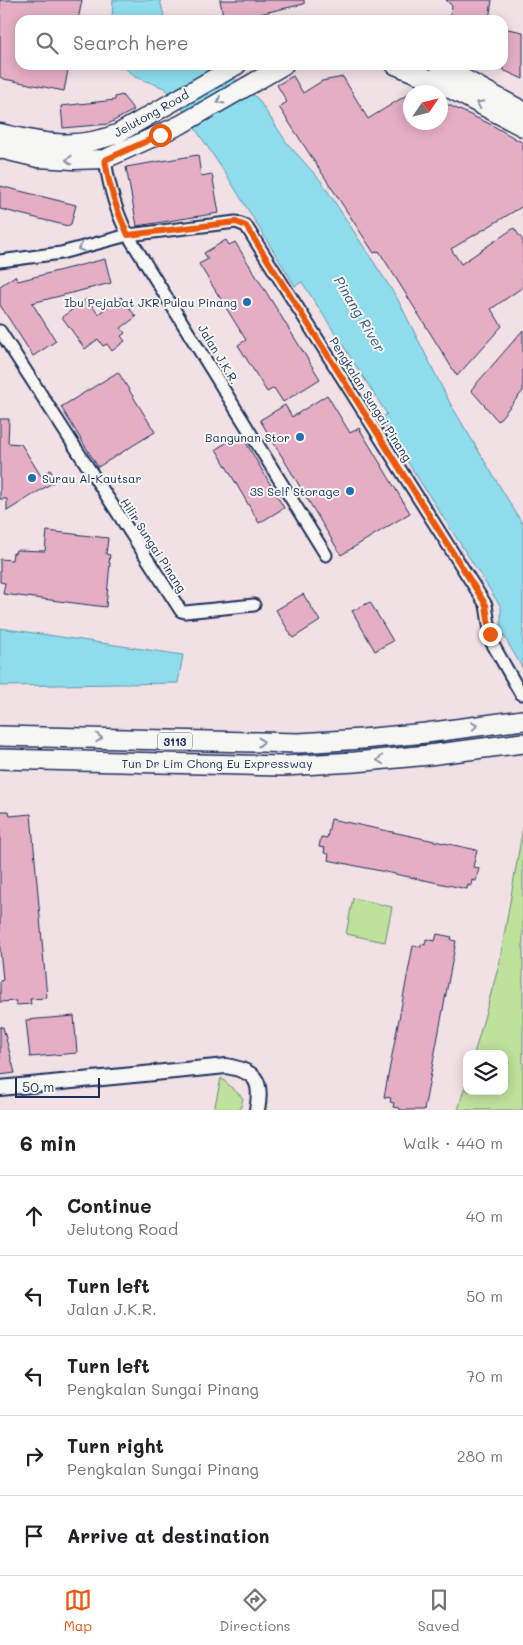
<!DOCTYPE html>
<html lang="en">
<head>
<meta charset="utf-8">
<style>
	:root { --surface:#fff; --page:#f6f6f6; --text:#202124; --muted:#757577; --line:#e0e0e0; --accent:#ea580c }
	body { margin:0; font-family:Mali,sans-serif; background:var(--page); color:var(--text) }
	.controls { position:absolute; right:15px; bottom:15px; display:grid; overflow:hidden; border-radius:10px; box-shadow:0 2px 12px #0003 }
	.controls button { width:45px; height:45px; display:grid; place-items:center; padding:0; border:0; border-bottom:1px solid var(--line); background:var(--surface); color:var(--text); font:25px sans-serif }
	.compass { position:absolute; left:403px; top:85px; width:45px; height:45px; border-radius:50%; background:var(--surface); box-shadow:0 2px 12px #0003; rotate:55deg }
	.scale { position:absolute; left:15px; bottom:12px; width:85px; box-sizing:border-box; padding-left:5px; border:2px solid #1b2f5e; border-top:0; font-size:14px; line-height:18px; white-space:nowrap; color:#1b2f5e; -webkit-text-stroke:4px #f6f6f2; paint-order:stroke }
	.stop { position:absolute; width:15px; height:15px; margin:-11px; border:4px solid #ea580c; border-radius:50%; background:#fff }
	.stop.end { background:#ea580c; border-color:#fff; box-shadow:0 1px 5px #0008 }
	.list { margin:0; padding:0; list-style:none }
	h2 { display:flex; justify-content:space-between; align-items:center; height:65px; margin:0; padding:0 20px; font-size:21px }
	h2 small { font-size:16px; font-weight:400; color:var(--muted) }
	.list li { display:grid; grid-template-columns:32px 1fr auto; gap:15px; align-items:center; box-sizing:border-box; height:80px; padding:0 20px; border-top:1px solid var(--line) }
	.list b { display:block; font-size:19px; white-space:nowrap }
	.list p { margin:0; font-size:16px; white-space:nowrap; color:var(--muted) }
	.list em { font-size:16px; font-style:normal; color:var(--muted) }
	.icon { flex:none; width:28px; height:28px; fill:none; stroke:currentColor; stroke-width:2; stroke-linecap:round; stroke-linejoin:round }
	.map { position:relative; flex:none; width:523px; height:1110px; overflow:hidden }
	.search { position:absolute; background:var(--surface); box-shadow:0 2px 12px #0003; left:15px; right:15px; top:15px; height:55px; display:flex; align-items:center; gap:12px; box-sizing:border-box; padding:0 18px; border-radius:15px; color:var(--muted); font-size:19px }
	.sheet { height:465px; background:var(--surface) }
	nav { display:flex; justify-content:space-around; align-items:center; box-sizing:border-box; height:70px; border-top:1px solid var(--line); background:var(--surface); font-size:14px; color:var(--muted) }
	nav a { display:grid; justify-items:center; gap:2px }
	nav .on { color:var(--accent) }
	.map>svg:first-child { display:block }
</style>
</head>
<body>
<div class="map">
<svg width="523" height="1110" viewBox="0 0 523 1110">
	<rect width="100%" height="100%" fill="#f1e0e4"/>
	<filter id="ink" filterUnits="userSpaceOnUse"><feTurbulence type="fractalNoise" baseFrequency=".02" numOctaves="2"/><feDisplacementMap in="SourceGraphic" scale="10" xChannelSelector="R" yChannelSelector="G"/><feConvolveMatrix kernelMatrix="1 2 1 2 8 2 1 2 1" color-interpolation-filters="sRGB"/></filter>
	<g filter="url(#ink)">
		<path fill="#bee19b" stroke="#6c887c" d="M523 827V1110H458L467 1079V1091H504V1054H474L499 965Z
			M353 898 392 907 385 942 346 934Z
			M221 1078 243 1098 240 1110H214Z"/>
		<path fill="#8edcec" stroke="#6097b3" d="M113 0H160L165 20H112Z
			M122 65H220L258 99 287 143 321 181 397 298 451 405 523 525V669L501 631V607L380 419 387 414 302 282 295 286 229 179 179 104 165 88 135 77Z
			M0 628 183 655 178 683 0 686Z"/>
		<path fill="#e5aec5" stroke="#1b2f5e" d="M0 0H82L78 20H20V65H69L64 91 4 79 0 77Z
			M220 0H304V4L232 20H224Z
			M446 0H492L489 20H450L452 6Z
			M508 29 523 32V79L503 70V33Z
			M293 76 303 93 322 81 343 77 368 119 410 93V122H440V101L490 124 523 143V206L451 249 461 264 514 228 523 241V287L491 309 502 326 457 376 379 251 374 253 279 107 287 102 277 85Z
			M122 95 134 110 108 124 63 128 61 106 115 100V97Z
			M198 155 201 176 212 174 219 213 137 226 126 167Z
			M0 186 76 205 71 224 68 226 0 209Z
			M226 240 229 245 235 242 320 379 283 402 274 388 267 392 238 345 246 340 199 264 208 259 204 253Z
			M105 259 111 283 32 303 56 341 33 356 0 305V286L15 276 18 281Z
			M121 297 136 317 121 328 125 333 121 336 125 341 112 351 107 344 103 346 98 339 85 349 62 317 87 299 98 314Z
			M523 330V391L498 421 471 390Z
			M118 372 155 432 98 467 61 407Z
			M327 395 350 433 359 428 410 513 341 555 260 420 285 405 292 417Z
			M0 419H9L8 443 21 444 41 476 50 470 57 480 7 511V499H0Z
			M241 434 284 508 259 523 216 449Z
			M47 531 108 538 106 554 110 555 109 563H110L106 607 3 594 5 583 0 582V559L12 560 13 553H15L16 550 45 551Z
			M303 594 320 621 293 638 276 610Z
			M370 602 393 641 375 651 352 611Z
			M0 811H9L10 816 31 814 47 998 30 999 31 1004 16 1005V1001L0 1002V981L3 980 0 950Z
			M331 819 477 850 473 867 479 868 476 881 472 880 471 886 468 885 467 889 328 860 329 854 324 853 325 848 319 847 321 837 327 838Z
			M437 934 452 937 451 940 456 941 424 1110H400V1108L393 1107 394 1103 390 1102 391 1098 384 1097 413 946 421 947V944L425 945 426 939 435 941Z
			M74 1016 77 1053 30 1057 26 1020Z
			M0 1027H3L15 1073 0 1075Z"/>
		<g fill="none" stroke-linecap="round" stroke-linejoin="round">
			<defs>
				<path id="minor" d="M105 159C109 187 115 210 128 235L326 555
					M0 261 61 253 128 235 236 222 246 226 486 605 492 643 521 694
					M0 331 181 611 185 612 254 605"/>
				<path id="tertiary" d="M0 1088 226 1066C255 1071 263 1080 257 1110"/>
				<path id="primary" d="M395 65 437 82 523 127
					M439 65 523 111
					M0 133C42 143 75 150 117 134L237 65
					M0 149 38 158 73 160 105 159 180 125 284 65"/>
				<path id="trunk" d="M0 736 299 743 362 739 426 733 523 720
					M0 759 283 766 355 762 429 755 523 743"/>
			</defs>
			<use href="#minor" stroke="#1b2f5e" stroke-width="15"/>
			<use href="#tertiary" stroke="#1b2f5e" stroke-width="18"/>
			<use href="#primary" stroke="#1b2f5e" stroke-width="21"/>
			<use href="#trunk" stroke="#1b2f5e" stroke-width="22"/>
			<use href="#minor" stroke="#f6f6f2" stroke-width="11"/>
			<use href="#tertiary" stroke="#f6f6f2" stroke-width="14"/>
			<use href="#primary" stroke="#f6f6f2" stroke-width="18"/>
			<use href="#trunk" stroke="#f6f6f2" stroke-width="19"/>
		</g>
		<defs><path id="oneway-chevron" d="M-2-3.5L2.5 0L-2 3.5" fill="none" stroke-width="1.6" stroke-linecap="round" stroke-linejoin="round" transform="scale(1.25)"/></defs>
		<g stroke="#8892a8">
			<use href="#oneway-chevron" transform="translate(220 101) rotate(150)"/>
			<use href="#oneway-chevron" transform="translate(480 104) rotate(-153)"/>
			<use href="#oneway-chevron" transform="translate(69 160) rotate(-178)"/>
			<use href="#oneway-chevron" transform="translate(81 248) rotate(165)"/>
			<use href="#oneway-chevron" transform="translate(474 726) rotate(-7)"/>
			<use href="#oneway-chevron" transform="translate(99 738) rotate(2)"/>
			<use href="#oneway-chevron" transform="translate(261 742) rotate(1)"/>
			<use href="#oneway-chevron" transform="translate(380 760) rotate(175)"/>
		</g>
	</g>
	<g fill="none" stroke-linecap="round" stroke-linejoin="round" filter="url(#ink)">
		<path stroke="#ea580c" stroke-width="6" d="M160 135 105 160C109 187 116 210 128 235L236 222 246 226 486 605 490 634"/>
	</g>
	<g fill="#1f6fb2" stroke="#f6f6f2" stroke-width="2">
		<circle cx="247" cy="302" r="5"/>
		<circle cx="300" cy="437" r="5"/>
		<circle cx="32" cy="478" r="5"/>
		<circle cx="350" cy="491" r="5"/>
	</g>
	<g text-anchor="middle" dominant-baseline="central" stroke-width="4" stroke-linejoin="round" paint-order="stroke">
		<rect fill="#f6f6f2" stroke="#5d6b8a" stroke-width="1" x="157.5" y="732.5" width="35" height="17" rx="4"/>
		<g font-size="11" font-weight="bold" fill="#1b2f5e">
			<text x="175" y="741">3113</text>
		</g>
		<g font-size="12" fill="#1b2f5e" stroke="#f6f6f2">
			<text transform="translate(151 113) rotate(-29)">Jelutong Road</text>
			<text transform="translate(219 354) rotate(59)">Jalan J.K.R.</text>
			<text transform="translate(371 399) rotate(58)">Pengkalan Sungai Pinang</text>
			<text transform="translate(154 545) rotate(57)">Hilir Sungai Pinang</text>
			<text x="217" y="763">Tun Dr Lim Chong Eu Expressway</text>
		</g>
		<g font-size="12" fill="#1b2f5e" stroke="#f6f6f2" text-anchor="end">
			<text x="237" y="302">Ibu Pejabat JKR Pulau Pinang</text>
			<text x="290" y="437">Bangunan Stor</text>
			<text x="42" y="478" text-anchor="start">Surau Al-Kautsar</text>
			<text x="340" y="491">3S Self Storage</text>
		</g>
		<g font-size="14" font-style="italic" fill="#385a82" stroke="#f6f6f2">
			<text transform="translate(360 314) rotate(59)">Pinang River</text>
		</g>
	</g>
</svg>
<div class="controls">
<button><svg class="icon" aria-label="layers" viewBox="0 0 24 24"><path d="M12 4l9 5-9 5-9-5zM3 14l9 5 9-5"/></svg></button>
</div>
<svg class="compass" viewBox="-18 -18 36 36"><path d="M0-13l5 13h-10z" fill="#e53935"/><path d="M0 13l5-13h-10z" fill="#757577"/></svg>
<div class="scale">50 m</div>
<div class="stop" style="left:160px;top:135px"></div>
<div class="stop end" style="left:490px;top:634px"></div>
<div class="search"><svg class="icon" aria-label="search" viewBox="0 0 24 24"><circle cx="10" cy="10" r="6"/><path d="M15 15l6 6"/></svg>Search here</div>
</div>
<section class="sheet">
<h2>6 min<small>Walk · 440 m</small></h2>
<ul class="list">
<li><svg class="icon" aria-label="ahead" viewBox="0 0 24 24"><path d="M12 20V5M6 11l6-6 6 6"/></svg><div><b>Continue</b><p>Jelutong Road</p></div><em>40 m</em></li>
<li><svg class="icon" aria-label="left" viewBox="0 0 24 24"><path d="M17 20v-9H6M10 6l-5 5 5 5"/></svg><div><b>Turn left</b><p>Jalan J.K.R.</p></div><em>50 m</em></li>
<li><svg class="icon" aria-label="left" viewBox="0 0 24 24"><path d="M17 20v-9H6M10 6l-5 5 5 5"/></svg><div><b>Turn left</b><p>Pengkalan Sungai Pinang</p></div><em>70 m</em></li>
<li><svg class="icon" aria-label="right" viewBox="0 0 24 24"><path d="M7 20v-9h11M14 6l5 5-5 5"/></svg><div><b>Turn right</b><p>Pengkalan Sungai Pinang</p></div><em>280 m</em></li>
<li><svg class="icon" aria-label="arrive" viewBox="0 0 24 24"><path d="M6 21V4h12l-3 4 3 4H6"/></svg><div><b>Arrive at destination</b></div></li>
</ul>
</section>
<nav>
<a class="on"><svg class="icon" aria-label="map" viewBox="0 0 24 24"><path d="M3 6l6-2 6 2 6-2v14l-6 2-6-2-6 2zM9 4v14M15 6v14"/></svg>Map</a>
<a><svg class="icon" aria-label="directions" viewBox="0 0 24 24"><path d="M12 3l9 9-9 9-9-9zM9 14v-3h6M13 9l2 2-2 2"/></svg>Directions</a>
<a><svg class="icon" aria-label="saved" viewBox="0 0 24 24"><path d="M7 4h10v16l-5-4-5 4z"/></svg>Saved</a>
</nav>
</body>
</html>
